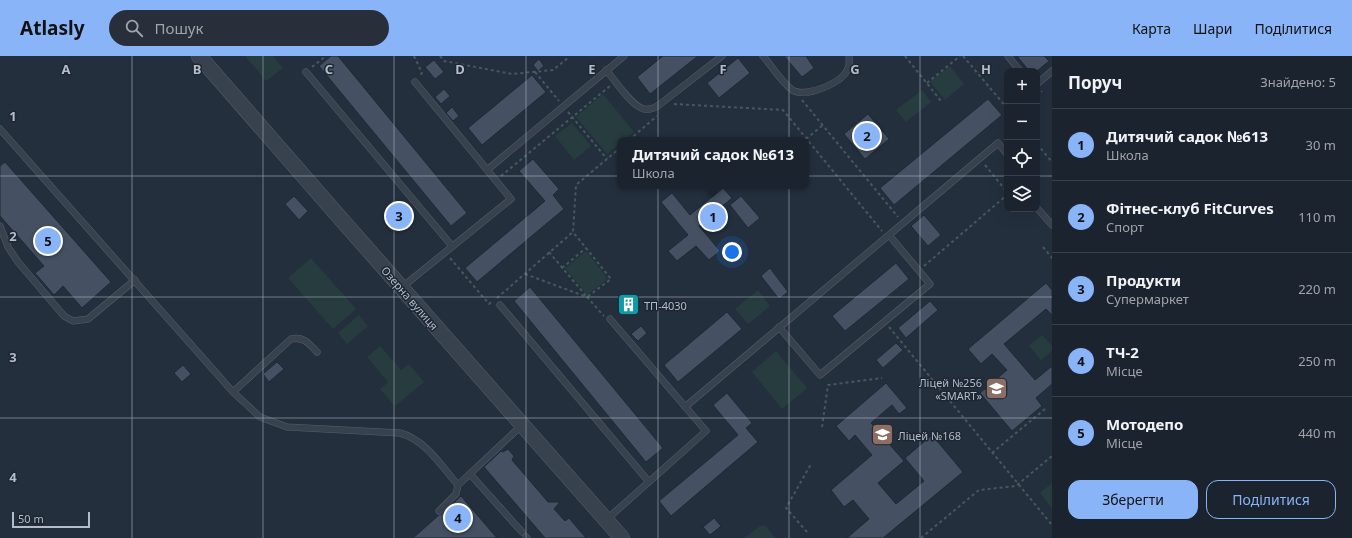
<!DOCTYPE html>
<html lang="uk">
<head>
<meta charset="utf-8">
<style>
	:root { --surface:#1b232e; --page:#282f3a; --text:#f1f3f6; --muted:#a0a4aa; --line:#39404a; --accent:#8ab4f8 }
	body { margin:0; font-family:"Noto Sans",sans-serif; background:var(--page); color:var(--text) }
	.controls { position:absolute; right:12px; top:12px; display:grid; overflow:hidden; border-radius:8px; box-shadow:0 4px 16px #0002 }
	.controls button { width:36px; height:36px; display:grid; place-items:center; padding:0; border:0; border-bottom:1px solid var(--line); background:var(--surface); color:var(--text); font:20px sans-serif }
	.scale { position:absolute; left:12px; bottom:10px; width:78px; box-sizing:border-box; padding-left:4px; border:2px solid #b4bcc9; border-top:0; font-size:11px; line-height:14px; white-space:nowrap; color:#b4bcc9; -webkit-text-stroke:3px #1d2633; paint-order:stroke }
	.you { position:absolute; left:732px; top:196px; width:14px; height:14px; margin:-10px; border:3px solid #fff; border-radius:50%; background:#1a73e8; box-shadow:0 0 0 6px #1a73e833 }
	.badge { display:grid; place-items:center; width:26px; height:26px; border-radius:50%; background:var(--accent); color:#111; font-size:13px; font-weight:700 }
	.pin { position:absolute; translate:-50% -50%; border:2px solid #fff; box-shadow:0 1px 4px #0006 }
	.popup { position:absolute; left:617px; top:81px; width:192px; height:52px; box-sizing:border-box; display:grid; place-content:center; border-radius:8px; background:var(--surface); filter:drop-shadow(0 1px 3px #0005); font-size:13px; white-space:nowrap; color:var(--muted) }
	.popup b { font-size:15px; color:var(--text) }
	.popup::after { content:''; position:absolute; left:50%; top:100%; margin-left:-8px; border:8px solid transparent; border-top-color:var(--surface) }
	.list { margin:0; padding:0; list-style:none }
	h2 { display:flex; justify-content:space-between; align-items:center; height:52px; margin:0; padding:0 16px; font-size:17px }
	h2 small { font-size:13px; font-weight:400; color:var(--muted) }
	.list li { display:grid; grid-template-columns:26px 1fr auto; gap:12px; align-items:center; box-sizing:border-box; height:72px; padding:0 16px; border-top:1px solid var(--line) }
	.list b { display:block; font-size:15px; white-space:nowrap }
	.list p { margin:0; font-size:13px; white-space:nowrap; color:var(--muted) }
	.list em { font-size:13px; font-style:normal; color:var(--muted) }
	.actions { display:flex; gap:8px; padding:12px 16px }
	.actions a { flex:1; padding:9px 0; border:1px solid var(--accent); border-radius:12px; text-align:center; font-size:14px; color:var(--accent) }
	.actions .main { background:var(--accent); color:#111 }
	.icon { flex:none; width:22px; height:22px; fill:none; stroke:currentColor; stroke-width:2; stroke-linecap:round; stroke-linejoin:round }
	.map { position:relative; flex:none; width:1052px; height:482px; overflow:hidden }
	header { display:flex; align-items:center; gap:24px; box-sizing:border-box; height:56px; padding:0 20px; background:var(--accent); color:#111 }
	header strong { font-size:19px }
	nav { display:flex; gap:22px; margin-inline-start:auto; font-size:14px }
	.search { width:280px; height:36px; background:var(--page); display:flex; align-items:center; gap:10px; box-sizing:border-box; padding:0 14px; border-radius:22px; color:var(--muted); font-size:15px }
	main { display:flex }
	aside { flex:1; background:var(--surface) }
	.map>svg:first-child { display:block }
</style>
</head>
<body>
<header>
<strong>Atlasly</strong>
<div class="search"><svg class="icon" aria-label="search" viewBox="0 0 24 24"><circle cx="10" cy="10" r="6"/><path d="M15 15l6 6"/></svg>Пошук</div>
<nav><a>Карта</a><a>Шари</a><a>Поділитися</a></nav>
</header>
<main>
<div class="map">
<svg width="1052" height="482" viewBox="0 0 1052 482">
	<rect width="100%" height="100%" fill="#242f3e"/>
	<path fill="#263c3f" d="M247 0H273L283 12 266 25 246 1Z
		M950 10 964 28 945 44 930 26Z
		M922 34 931 46 906 66 896 54Z
		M603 38 634 76 624 84H620V88L607 98 576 61Z
		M572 67 591 90 574 104 555 80Z
		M586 195 608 223 587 239 565 212Z
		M311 202 356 253 333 273 288 222Z
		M758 234 770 250 748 268 735 253Z
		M359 259 368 270 347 288 338 277Z
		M1042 279 1052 290V295L1041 304 1029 290Z
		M380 290 401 314 409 308 424 326 395 350 380 333 388 326 367 301Z
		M776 295 807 332 782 353 752 316Z
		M1052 427V452L1040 437Z
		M760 470H766L775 482H744Z"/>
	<path fill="#455162" stroke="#1f2835" d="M331 0H338L467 157 451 170 319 10Z
		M663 0H698L650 38 637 21Z
		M784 0H806L814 12 802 21Z
		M1017 0H1044L1049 5 1037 15H1029Z
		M738 2 750 17 719 42 707 27Z
		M539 3 544 10 538 15 533 9Z
		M434 4 444 16 435 23 425 11Z
		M532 19 546 36 482 89 468 72Z
		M444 33 450 40 441 48 435 41Z
		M988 43 1002 59 894 149 880 132Z
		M452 51 459 60 453 65 446 57Z
		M868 58 889 83 865 103 844 78Z
		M533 103 559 133 553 139 564 153 477 226 465 212 545 145 519 115Z
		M5 106 111 226 82 252 63 230 54 239 35 217 44 210 0 160V110Z
		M723 132 732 142 699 170 720 195 709 204 696 190 677 205 668 195 688 179 661 146 672 137 690 159Z
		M294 140 308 155 299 164 285 148Z
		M741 140 760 162 748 172 730 149Z
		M402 152 408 159 397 168 391 161Z
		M924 159 941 179 928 190 911 170Z
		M896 207 909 223 845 275 832 260Z
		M770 212 788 236 779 243 761 220Z
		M1046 227 1052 234V259L1046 253 1004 288 1035 324 1052 310V328L1036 342 1042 350 1012 375 980 337 1007 314 992 298 981 308 968 293Z
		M530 231 663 392 646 406 514 245Z
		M628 241 638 252 630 258 621 247Z
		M930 245 938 254 906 282 898 272Z
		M727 256 742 273 678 326 664 309Z
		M641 270 647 277 638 285 631 278Z
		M896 287 903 294 883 312 876 304Z
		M277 306 284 313 269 326 263 318Z
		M183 309 191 318 182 326 174 317Z
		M886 327 907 352 899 358 892 349 871 367 904 405 878 427 896 448 924 425 905 402 932 379 963 416 883 482H847L869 463 853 444 844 451 831 434 872 399 855 379 849 385 836 370Z
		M727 337 752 367 746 372 758 386 671 460 659 445 738 379 713 349Z
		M508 393 514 400 512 404 548 446H560L554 453 565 465 569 462 586 482H545L484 411 501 395 503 396Z
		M461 440 497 482H413L439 459 442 458Z
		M714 462 721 470 710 479 703 471Z"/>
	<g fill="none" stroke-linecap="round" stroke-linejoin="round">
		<defs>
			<path id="service" d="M763 0C771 9 784 30 794 35 808 41 843 27 848 12 850 9 849 4 849 0
				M1008 0 1020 15
				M606 14C615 24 632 51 644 53 650 54 655 52 659 49L722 0
				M306 16 452 190
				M1037 28 1052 15
				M0 73 233 336 260 361 287 371 400 377C426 384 441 410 458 429
				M487 114 624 0
				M1037 152 1052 169
				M0 170 8 191 18 206 64 260 73 265 88 263 135 224
				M401 232 511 143 415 26
				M500 249 649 426
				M779 271 820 319 930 228 889 179
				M233 336 291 283C304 280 309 288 317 296
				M685 351 998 87 1007 98
				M470 418 522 476
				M439 455 456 438 458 429 522 369
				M606 464 706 375 610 263
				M526 481 527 482"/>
			<path id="tertiary" d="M199 0 334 155 622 482"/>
		</defs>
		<use href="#service" stroke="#565f6c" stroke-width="7"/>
		<use href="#tertiary" stroke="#565f6c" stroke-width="16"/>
		<path stroke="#44595c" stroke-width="2" stroke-dasharray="3 3" stroke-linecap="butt" d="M414 0 422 17 419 20
			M440 0 444 5 512 18 553 14 569 1
			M905 0 941 45
			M963 0 1007 52
			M312 11 326 0
			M535 16 559 45
			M927 27 960 0
			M1037 40 1042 35
			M802 44 898 161
			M674 48 783 54 882 175
			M568 56 607 103
			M806 83 823 69
			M629 84 657 60
			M1037 88 1052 106
			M985 109 1007 136
			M501 120 610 30
			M1043 191 1052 202
			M549 196 587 241 611 223 573 176 576 129 620 92
			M450 202 489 248 493 244
			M924 210 1007 139
			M562 212 586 192
			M525 218 587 241 604 260
			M497 242 573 176
			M889 271 1052 469
			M822 371 828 329 882 322
			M992 397 1045 353
			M807 476 786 452 811 408
			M921 482 979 434 1016 430 1052 400"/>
		<use href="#service" stroke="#38414e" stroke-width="6"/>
		<use href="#tertiary" stroke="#38414e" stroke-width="15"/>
	</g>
	<path fill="none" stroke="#b4bcc9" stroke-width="1" stroke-opacity="0.55" d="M132 0V482M263 0V482M394 0V482M526 0V482M658 0V482M789 0V482M920 0V482M0 120H1007M1037 120H1052M0 241H1052M0 362H1052"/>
	<defs>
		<symbol id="building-square" viewBox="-11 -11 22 22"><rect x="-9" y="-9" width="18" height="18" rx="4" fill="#0f9aa8" stroke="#1d2633"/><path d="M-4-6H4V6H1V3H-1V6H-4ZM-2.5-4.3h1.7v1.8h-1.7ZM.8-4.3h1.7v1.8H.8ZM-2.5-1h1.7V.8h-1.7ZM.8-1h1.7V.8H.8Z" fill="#fff"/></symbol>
		<symbol id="school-square" viewBox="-11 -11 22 22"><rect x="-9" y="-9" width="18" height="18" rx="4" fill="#8d6e63" stroke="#1d2633"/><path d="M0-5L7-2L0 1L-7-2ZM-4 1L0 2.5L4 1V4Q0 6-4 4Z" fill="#fff"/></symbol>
	</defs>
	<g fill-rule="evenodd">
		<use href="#building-square" x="616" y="236" width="25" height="25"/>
		<use href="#school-square" x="984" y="320" width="25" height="25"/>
		<use href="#school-square" x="870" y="366" width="25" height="25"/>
	</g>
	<g text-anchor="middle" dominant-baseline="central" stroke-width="3" stroke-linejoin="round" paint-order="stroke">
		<g font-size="11" fill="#b4bcc9" stroke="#1d2633">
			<text transform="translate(410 242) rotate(49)">Озерна вулиця</text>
		</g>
		<g font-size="11" fill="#b4bcc9" stroke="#1d2633" text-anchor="start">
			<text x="644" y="249">ТП-4030</text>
			<text x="982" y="326" text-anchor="end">Ліцей №256<tspan x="982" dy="13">«SMART»</tspan></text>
			<text x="898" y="379">Ліцей №168</text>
		</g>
	</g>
	<g font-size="13" text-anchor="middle" font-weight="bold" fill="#b4bcc9" stroke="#1d2633" stroke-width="3" stroke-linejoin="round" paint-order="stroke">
		<text x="66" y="18">A</text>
		<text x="197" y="18">B</text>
		<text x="329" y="18">C</text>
		<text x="460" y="18">D</text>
		<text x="592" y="18">E</text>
		<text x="723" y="18">F</text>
		<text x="855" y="18">G</text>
		<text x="986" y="18">H</text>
		<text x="13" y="65">1</text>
		<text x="13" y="185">2</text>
		<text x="13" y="306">3</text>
		<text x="13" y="426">4</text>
	</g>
</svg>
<div class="controls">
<button>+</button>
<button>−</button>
<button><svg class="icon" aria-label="locate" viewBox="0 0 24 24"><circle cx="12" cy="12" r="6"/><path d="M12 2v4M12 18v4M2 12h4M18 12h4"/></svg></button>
<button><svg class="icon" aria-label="layers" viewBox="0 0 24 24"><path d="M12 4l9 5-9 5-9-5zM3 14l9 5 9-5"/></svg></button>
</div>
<div class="scale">50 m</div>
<div class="you"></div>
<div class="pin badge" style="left:713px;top:161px">1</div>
<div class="popup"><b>Дитячий садок №613</b>Школа</div>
<div class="pin badge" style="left:867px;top:80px">2</div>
<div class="pin badge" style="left:399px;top:160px">3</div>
<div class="pin badge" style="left:458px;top:462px">4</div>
<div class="pin badge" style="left:48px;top:185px">5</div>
</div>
<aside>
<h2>Поруч<small>Знайдено: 5</small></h2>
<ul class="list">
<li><span class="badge">1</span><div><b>Дитячий садок №613</b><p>Школа</p></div><em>30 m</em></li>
<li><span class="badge">2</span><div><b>Фітнес-клуб FitCurves</b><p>Спорт</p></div><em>110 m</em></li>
<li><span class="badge">3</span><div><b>Продукти</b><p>Супермаркет</p></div><em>220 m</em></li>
<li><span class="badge">4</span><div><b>ТЧ-2</b><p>Місце</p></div><em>250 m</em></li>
<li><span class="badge">5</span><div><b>Мотодепо</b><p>Місце</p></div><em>440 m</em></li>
</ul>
<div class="actions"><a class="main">Зберегти</a><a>Поділитися</a></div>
</aside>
</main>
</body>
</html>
